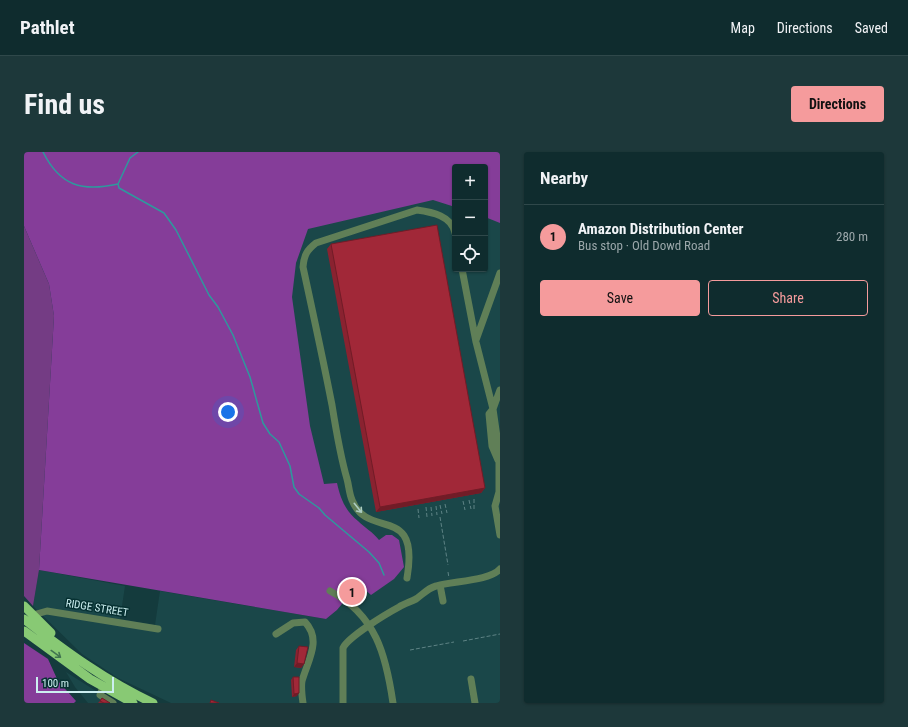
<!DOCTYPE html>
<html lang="en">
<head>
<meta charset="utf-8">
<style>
	:root { --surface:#0f2c2e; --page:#1d383a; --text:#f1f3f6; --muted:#9ba7aa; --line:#2f484a; --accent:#f59b9c }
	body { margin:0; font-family:"Roboto Condensed",sans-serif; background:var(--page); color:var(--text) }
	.controls { position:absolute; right:12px; top:12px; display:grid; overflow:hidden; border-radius:4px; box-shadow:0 1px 3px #0004 }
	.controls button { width:36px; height:36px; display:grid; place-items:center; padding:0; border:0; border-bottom:1px solid var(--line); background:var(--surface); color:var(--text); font:20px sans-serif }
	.scale { position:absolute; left:12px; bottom:10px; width:78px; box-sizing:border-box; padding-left:4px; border:2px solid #cceff0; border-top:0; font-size:11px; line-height:14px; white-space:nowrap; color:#cceff0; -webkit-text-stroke:3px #073132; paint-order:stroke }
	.you { position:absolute; left:204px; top:260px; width:14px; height:14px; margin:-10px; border:3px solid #fff; border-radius:50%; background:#1a73e8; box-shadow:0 0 0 6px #1a73e833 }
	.badge { display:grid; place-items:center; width:26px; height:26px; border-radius:50%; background:var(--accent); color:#111; font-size:13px; font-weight:700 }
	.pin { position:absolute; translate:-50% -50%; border:2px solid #fff; box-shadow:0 1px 4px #0006 }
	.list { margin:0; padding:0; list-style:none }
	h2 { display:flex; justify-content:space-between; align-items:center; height:52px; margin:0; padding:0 16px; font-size:17px }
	h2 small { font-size:13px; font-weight:400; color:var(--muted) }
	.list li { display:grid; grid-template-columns:26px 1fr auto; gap:12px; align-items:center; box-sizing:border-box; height:64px; padding:0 16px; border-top:1px solid var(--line) }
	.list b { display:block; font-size:15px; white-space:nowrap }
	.list p { margin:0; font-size:13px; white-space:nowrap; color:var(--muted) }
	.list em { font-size:13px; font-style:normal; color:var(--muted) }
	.actions { display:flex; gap:8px; padding:12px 16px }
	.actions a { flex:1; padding:9px 0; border:1px solid var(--accent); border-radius:4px; text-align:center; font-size:14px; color:var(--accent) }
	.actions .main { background:var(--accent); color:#111 }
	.icon { flex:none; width:22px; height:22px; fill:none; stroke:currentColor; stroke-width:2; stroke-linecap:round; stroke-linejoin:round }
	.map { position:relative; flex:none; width:476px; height:551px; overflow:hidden; border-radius:4px }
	header { display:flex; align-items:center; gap:24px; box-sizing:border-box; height:56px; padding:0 20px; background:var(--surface); border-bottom:1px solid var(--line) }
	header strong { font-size:19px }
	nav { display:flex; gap:22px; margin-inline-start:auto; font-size:14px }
	.intro { display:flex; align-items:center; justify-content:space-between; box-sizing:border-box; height:96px; padding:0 24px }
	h1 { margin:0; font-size:28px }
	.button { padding:10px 18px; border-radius:4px; background:var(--accent); color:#111; font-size:14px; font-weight:700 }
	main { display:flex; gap:24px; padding:0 24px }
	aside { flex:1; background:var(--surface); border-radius:4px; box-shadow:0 1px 3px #0004 }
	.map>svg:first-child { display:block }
</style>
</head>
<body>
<header>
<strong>Pathlet</strong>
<nav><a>Map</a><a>Directions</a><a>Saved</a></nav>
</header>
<div class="intro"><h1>Find us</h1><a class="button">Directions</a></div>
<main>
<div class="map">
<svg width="476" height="551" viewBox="0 0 476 551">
	<rect width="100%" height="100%" fill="#143b3d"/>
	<path fill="#1a4749" d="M476 0V551H147L94 526 58 502 9 454 15 418 101 434 96 467 131 473 136 439 302 467 313 458 347 415 153 114 431 33V117H461V15Z
		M42 520 83 546 92 551H64L51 535Z"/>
	<path fill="#743c84" d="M0 74 25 132 30 164 15 418 9 454 0 444Z"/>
	<path fill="#853d99" d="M0 0H476V71L461 65V15H431V55L409 48 284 77 272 111 268 145 286 274 300 332 313 331C316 345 321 359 334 369 341 376 349 380 355 388L362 383H368L375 388 380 415 370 427 347 443 338 435H332L313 458 302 467 15 418 30 164 25 132 0 74Z
		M0 491 24 507 34 529 52 549 50 551H0Z"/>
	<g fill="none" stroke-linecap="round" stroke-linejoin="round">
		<path stroke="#2e999d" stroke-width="1.5" d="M19 0C36 34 58 40 94 32
			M94 32 95 36 140 61 152 78 185 143 194 155 209 183 226 225 239 271 246 282 255 290 266 314 270 335 275 342 295 356 301 363 345 400 355 411 360 423
			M94 32 106 6 114 0"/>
		<path stroke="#5e8385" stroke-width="1" stroke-dasharray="4 2" stroke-linecap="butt" d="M450 347V357
			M445 348 447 357
			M439 349 441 358
			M421 352 423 361
			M416 353 418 362
			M412 354 413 363
			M402 355 403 365
			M407 355 408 364
			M394 357 395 366
			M416 365 424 413
			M424 420 425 426
			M439 489 476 482
			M386 498 430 490"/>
		<path stroke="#607f57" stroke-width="7" d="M438 117 452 190 469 257 475 299V340L471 354 476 383
			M452 188 476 121
			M474 308 468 294 465 262 469 257 476 238
			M383 426C396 350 344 389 328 348 325 341 325 334 323 327 316 303 312 278 308 253 299 207 289 161 279 115 280 103 283 98 292 91L393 58C408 60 428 64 431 81
			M416 433 419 449
			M306 439C352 463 362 503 369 551
			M9 463 23 459 134 477
			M252 482 269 471 281 470C298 488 284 508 278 529 277 535 278 544 279 551
			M447 527 451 551
			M79 535 76 543 89 551
			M319 551V496C324 485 362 462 375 455 380 452 386 450 392 447 398 443 404 436 412 434 428 429 466 429 476 417"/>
		<path stroke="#88c974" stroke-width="9" d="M0 454 27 481
			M0 467C41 499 82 529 129 551
			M0 479 66 527 109 551"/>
	</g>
	<path fill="#8a2230" d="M307 92 461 336 457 341 352 360 303 97Z
		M275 494 280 512 277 516 270 515 272 498Z
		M269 525 273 544 268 545 267 528Z
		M76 549 86 551H74Z"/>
	<path fill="#711c27" d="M461 336 457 341 352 360 356 355Z
		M273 511 280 512 277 516 270 515Z
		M275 541 273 544 268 545 270 542Z"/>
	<path fill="#a12838" stroke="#711c27" d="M413 73 461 336 356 355 307 92Z
		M275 494 284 495 280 512 273 511Z
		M269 525H275V541L270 542Z
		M78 546 86 551H80L76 549Z
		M187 548 195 551H186Z"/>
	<defs><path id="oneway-shaft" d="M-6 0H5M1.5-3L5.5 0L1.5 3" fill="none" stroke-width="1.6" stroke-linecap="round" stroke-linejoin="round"/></defs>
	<use stroke="#accdc2" href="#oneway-shaft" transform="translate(334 356) rotate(51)"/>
	<use stroke="#417550" href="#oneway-shaft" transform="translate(32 502) rotate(36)"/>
	<g text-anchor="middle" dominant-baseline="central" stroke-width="3" stroke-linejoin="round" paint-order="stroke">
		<g font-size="11" fill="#cceff0" stroke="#073132">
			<text transform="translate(73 456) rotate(9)">RIDGE STREET</text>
		</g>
	</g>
</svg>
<div class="controls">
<button>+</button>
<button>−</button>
<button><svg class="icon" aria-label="locate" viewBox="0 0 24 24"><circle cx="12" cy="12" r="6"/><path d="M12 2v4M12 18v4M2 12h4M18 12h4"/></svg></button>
</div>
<div class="scale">100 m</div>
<div class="you"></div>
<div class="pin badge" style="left:328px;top:440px">1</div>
</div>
<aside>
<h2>Nearby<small></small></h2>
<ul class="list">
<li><span class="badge">1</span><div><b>Amazon Distribution Center</b><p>Bus stop · Old Dowd Road</p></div><em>280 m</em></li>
</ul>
<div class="actions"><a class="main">Save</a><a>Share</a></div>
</aside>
</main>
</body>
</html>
